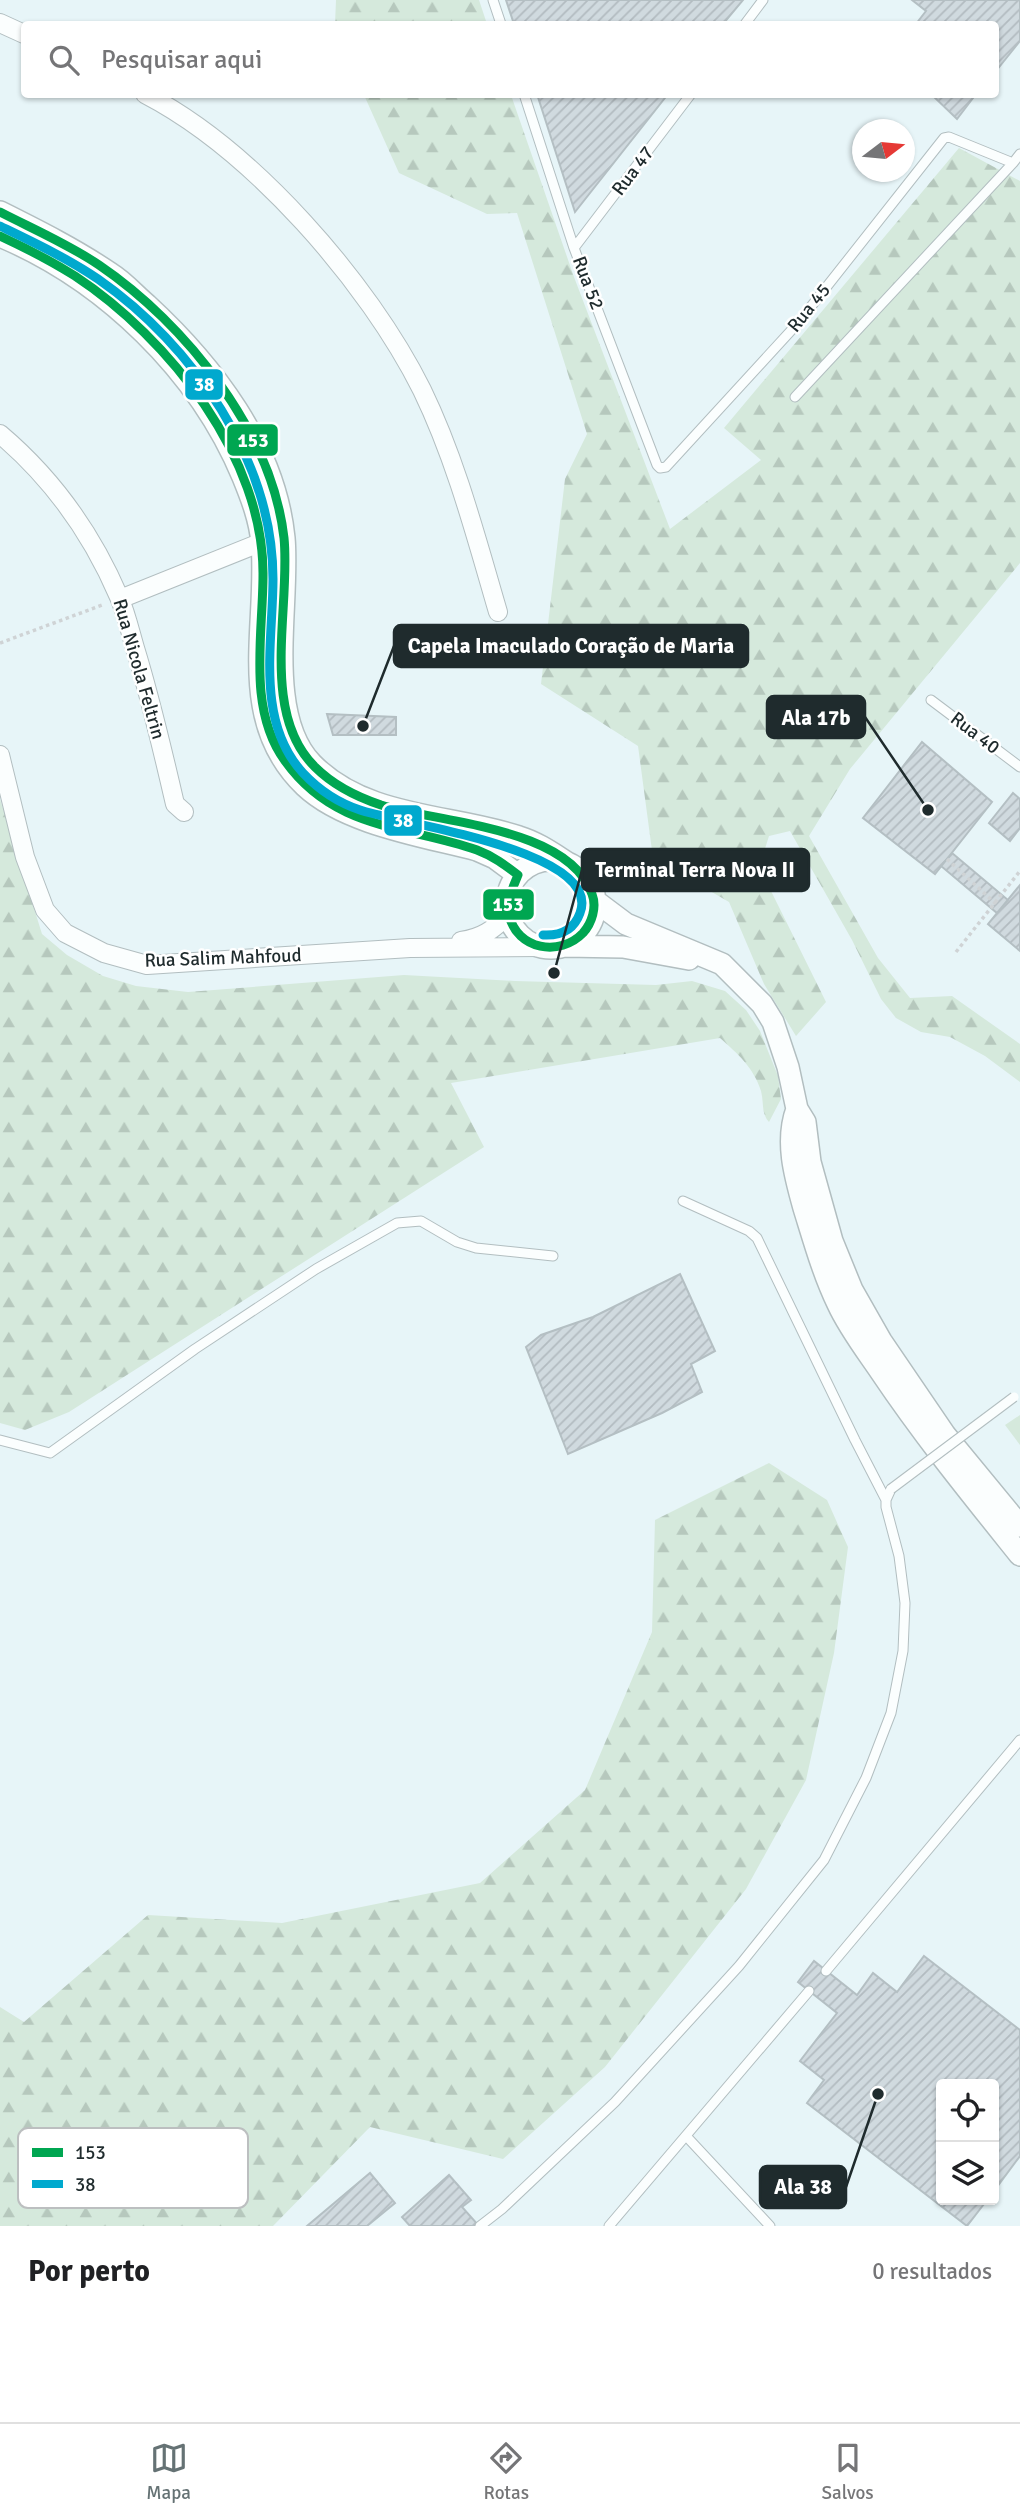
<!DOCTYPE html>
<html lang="pt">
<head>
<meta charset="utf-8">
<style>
	:root { --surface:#fff; --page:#f2f2f2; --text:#202124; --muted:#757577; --line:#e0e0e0; --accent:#657274 }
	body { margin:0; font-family:Signika,sans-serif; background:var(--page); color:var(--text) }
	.controls { position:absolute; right:21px; bottom:21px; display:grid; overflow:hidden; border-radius:7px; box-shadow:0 2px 5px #0004 }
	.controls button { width:63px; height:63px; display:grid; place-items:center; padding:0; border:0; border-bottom:2px solid var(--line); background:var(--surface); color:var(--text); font:35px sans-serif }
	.compass { position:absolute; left:852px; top:119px; width:63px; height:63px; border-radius:50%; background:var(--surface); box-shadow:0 2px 5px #0004; rotate:74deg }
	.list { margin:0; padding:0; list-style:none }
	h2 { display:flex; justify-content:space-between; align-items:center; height:91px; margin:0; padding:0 28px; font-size:30px }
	h2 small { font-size:23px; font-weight:400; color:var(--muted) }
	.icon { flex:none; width:38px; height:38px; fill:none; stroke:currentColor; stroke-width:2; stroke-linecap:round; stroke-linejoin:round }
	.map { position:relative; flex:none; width:1020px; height:2226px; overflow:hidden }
	.search { position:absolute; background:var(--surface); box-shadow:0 2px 5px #0004; left:21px; right:21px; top:21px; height:77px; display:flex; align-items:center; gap:18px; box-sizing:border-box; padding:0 24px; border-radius:7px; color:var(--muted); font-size:26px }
	.sheet { height:196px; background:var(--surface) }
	nav { display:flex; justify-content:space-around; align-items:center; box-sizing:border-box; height:98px; border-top:2px solid var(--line); background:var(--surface); font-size:19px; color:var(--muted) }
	nav a { display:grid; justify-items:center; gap:4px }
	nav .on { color:var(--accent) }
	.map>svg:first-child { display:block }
</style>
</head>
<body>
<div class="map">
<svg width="1020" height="2226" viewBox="0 0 1020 2226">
	<defs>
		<pattern id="forest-firs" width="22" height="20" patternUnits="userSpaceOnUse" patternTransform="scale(1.75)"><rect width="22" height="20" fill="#d5e9dc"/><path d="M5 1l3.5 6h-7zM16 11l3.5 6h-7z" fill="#b6c8bd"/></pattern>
		<pattern id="building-hatch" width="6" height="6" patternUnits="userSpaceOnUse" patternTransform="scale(1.75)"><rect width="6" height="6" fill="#d0dadf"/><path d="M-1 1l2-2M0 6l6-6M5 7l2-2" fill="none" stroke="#b2bbc0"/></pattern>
	</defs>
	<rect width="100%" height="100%" fill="#e7f5f8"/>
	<path fill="url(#forest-firs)" d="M336 0H479L487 24H335Z
		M364 95H511L574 277 670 529 761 460 724 428 959 148 1020 181V563L850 769 809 836 878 958 910 998 952 996 1020 1044V1082L985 1056 950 1037 921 1032 896 1018 881 999 852 940 790 831 769 836 763 855 770 889 826 1002 796 1036 764 984 729 902 653 858 638 746 541 684 565 479 587 434 517 213 487 214 399 173Z
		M0 799 42 934 67 955 103 976 136 986 188 992 404 975 515 981 656 985 692 981 725 991 746 1010 760 1031 778 1076 781 1099 769 1122C761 1113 764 1102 761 1091 754 1068 737 1053 720 1038L451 1083 484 1147 69 1412 25 1430 0 1423Z
		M1020 1415V1445L1005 1425Z
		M769 1463 827 1500 848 1547 834 1653 806 1780 746 1889 605 2067 503 2159 370 2127 273 2226H0V2007L24 2022 148 1915 282 1923 480 1883 585 1790 652 1632 655 1520Z"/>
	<path fill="url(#building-hatch)" stroke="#b4bfc3" stroke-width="2" d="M506 0H743L723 24H514Z
		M912 0H1020V41L996 71V24H916L926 11Z
		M537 94H668L575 212Z
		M931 94H976L957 119Z
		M327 714 396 717V735H333Z
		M922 742 992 802 935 874 863 818Z
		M922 742 992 802 935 874 863 818Z
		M1013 793 1020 799V828L1010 841 989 823Z
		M952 853 1008 900 997 913 941 866Z
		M1020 885V951L988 924Z
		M680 1274 715 1351 691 1364 702 1392 662 1413 568 1454 526 1347 541 1335 593 1317Z
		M924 1956 1020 2030V2156L994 2191V2084H941V2200H987L967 2226 807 2103 824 2080 800 2061 837 2013 798 1982 814 1961 857 1995 873 1973 897 1992Z
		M370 2173 395 2203 367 2226H307Z
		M449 2175 471 2200 462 2207 479 2226H410L402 2217Z"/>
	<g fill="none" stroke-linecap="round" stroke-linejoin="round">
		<defs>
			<path id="service" d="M493 0 501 24
				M745 24 763 0
				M524 94 574 248 657 465 660 468 666 467 798 323 944 138 949 137 1013 163 1020 154
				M574 248 691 94
				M795 397 1013 163
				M931 700 1020 767
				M683 1201 749 1231 757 1238 855 1440 886 1500
				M0 1440 50 1453 195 1349 316 1269 397 1223 421 1221 457 1242 476 1248 553 1256
				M826 1971 1020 1740
				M687 2137 770 2226
				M480 2226 502 2209 615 2102 739 1966 824 1860 866 1778 891 1713 903 1651 905 1603 899 1556 886 1507V1500L891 1489
				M609 2226 809 1991"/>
			<path id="minor" d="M0 23 24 34
				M145 94C253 150 368 282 422 390 456 460 476 537 498 612
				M0 434C52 478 92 534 119 597 126 613 130 631 135 648 151 700 163 752 175 804L184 812
				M120 599 262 542 284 536
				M0 755 25 857 45 910 65 933 104 953 147 965 410 948 542 947
				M461 941C482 938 493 930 508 915"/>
			<path id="tertiary" d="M0 212C38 231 76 250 111 274 124 282 135 295 147 305 212 365 275 446 284 538 290 603 263 714 312 764 366 819 450 814 519 837 539 843 556 856 574 867
				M0 236C105 280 199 371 243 477 252 499 260 520 262 543 269 626 235 719 305 786 345 824 424 836 477 850L495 858 518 875
				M507 904a44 44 0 1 1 88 0a44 44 0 1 1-88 0Z
				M594 900 626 924 722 964 762 1004 773 1022 788 1067 797 1109 805 1122 810 1162 832 1241 852 1290 881 1341 945 1435 1020 1526
				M565 946 623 947 689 959
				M797 1109C785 1141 795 1176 804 1208 814 1240 823 1273 838 1304 849 1328 866 1350 881 1372 924 1436 972 1495 1020 1555"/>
		</defs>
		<use href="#service" stroke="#b2bec0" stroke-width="11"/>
		<use href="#minor" stroke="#b2bec0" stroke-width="20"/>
		<use href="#tertiary" stroke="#b2bec0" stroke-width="24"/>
		<path stroke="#cfd3d5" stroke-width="3.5" stroke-dasharray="3.5 3.5" stroke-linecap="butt" d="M0 643 105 604
			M947 859 996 904
			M956 952 1020 871"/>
		<use href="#service" stroke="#fbfefe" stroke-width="9"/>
		<use href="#minor" stroke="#fbfefe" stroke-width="18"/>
		<use href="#tertiary" stroke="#fbfefe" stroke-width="21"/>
		<defs>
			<path id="service-bridge" d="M891 1489 1014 1397"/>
		</defs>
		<use href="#service-bridge" stroke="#b2bec0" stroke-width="11" stroke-linecap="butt"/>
		<use href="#service-bridge" stroke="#fbfefe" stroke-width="9"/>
		<defs>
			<path id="bus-1" d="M0 212C33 229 68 244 99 265 186 324 272 432 284 538 291 607 259 712 315 767 334 786 357 797 381 805 440 823 569 827 592 894 597 907 592 923 583 933 560 957 517 950 509 915 506 900 513 888 518 875 505 865 493 856 477 850 406 825 335 831 285 761 247 709 263 635 263 575 264 458 169 338 75 276 51 261 26 248 0 236"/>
			<path id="bus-2" d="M0 226C33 242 67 258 98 279 193 345 273 461 273 579 273 642 255 721 303 773 318 789 339 803 360 810 396 823 604 850 580 913 574 930 561 936 543 935"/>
		</defs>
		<use href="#bus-1" stroke="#fff" stroke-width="14"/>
		<use href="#bus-2" stroke="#fff" stroke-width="14"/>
		<use href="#bus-1" stroke="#00a651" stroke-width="9"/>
		<use href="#bus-2" stroke="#00a9ce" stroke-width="9"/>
	</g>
	<g text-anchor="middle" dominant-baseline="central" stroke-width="5" stroke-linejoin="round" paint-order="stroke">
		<g font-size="19" fill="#1f2b2d" stroke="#fff">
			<text transform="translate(633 171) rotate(-53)">Rua 47</text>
			<text transform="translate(588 283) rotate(69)">Rua 52</text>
			<text transform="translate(809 308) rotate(-51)">Rua 45</text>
			<text transform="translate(139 669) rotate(74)">Rua Nicola Feltrin</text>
			<text transform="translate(975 733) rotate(37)">Rua 40</text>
			<text transform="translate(223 958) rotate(-2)">Rua Salim Mahfoud</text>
		</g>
	</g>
	<rect x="18" y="2128" width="230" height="80" rx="10" fill="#fff" stroke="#bcbfc0" stroke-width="2"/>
	<rect x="32" y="2148" width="31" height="9" fill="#00a651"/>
	<rect x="32" y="2180" width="31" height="8" fill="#00a9ce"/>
	<g font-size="19" fill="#1f2b2d">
		<text x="75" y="2159">153</text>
		<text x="75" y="2191">38</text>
	</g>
	<path fill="none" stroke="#1f2b2d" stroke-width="2.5" d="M363 726L394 646M928 810L865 717M554 973L582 870M878 2094L846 2187"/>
	<g fill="#1f2b2d" stroke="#fff" stroke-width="2.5">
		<circle cx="363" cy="726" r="7"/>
		<circle cx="928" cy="810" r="7"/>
		<circle cx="554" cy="973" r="7"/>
		<circle cx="878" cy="2094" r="7"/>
	</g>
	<g fill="#1f2b2d" stroke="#1f2b2d" stroke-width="2.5">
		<rect x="394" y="625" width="354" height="42" rx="7"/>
		<rect x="767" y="696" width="98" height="42" rx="7"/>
		<rect x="582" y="849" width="227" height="42" rx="7"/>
		<rect x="760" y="2166" width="86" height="42" rx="7"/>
	</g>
	<g font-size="21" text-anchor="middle" font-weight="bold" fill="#fff">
		<text x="571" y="653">Capela Imaculado Coração de Maria</text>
		<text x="816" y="725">Ala 17b</text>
		<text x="695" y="877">Terminal Terra Nova II</text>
		<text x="803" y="2194">Ala 38</text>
	</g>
	<g stroke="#fff" stroke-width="2.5">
		<rect x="184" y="368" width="40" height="33" rx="7" fill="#00a9ce"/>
		<rect x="226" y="423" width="53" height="34" rx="7" fill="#00a651"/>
		<rect x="383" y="804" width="40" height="33" rx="7" fill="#00a9ce"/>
		<rect x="482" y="888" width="53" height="33" rx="7" fill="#00a651"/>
	</g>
	<g font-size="19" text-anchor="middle" font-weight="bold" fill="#fff">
		<text x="204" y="391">38</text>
		<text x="253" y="447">153</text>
		<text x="403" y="827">38</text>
		<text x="508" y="911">153</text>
	</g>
</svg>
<div class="controls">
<button><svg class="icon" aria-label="locate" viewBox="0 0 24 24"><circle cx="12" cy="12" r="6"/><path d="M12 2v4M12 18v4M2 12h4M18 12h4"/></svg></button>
<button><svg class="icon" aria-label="layers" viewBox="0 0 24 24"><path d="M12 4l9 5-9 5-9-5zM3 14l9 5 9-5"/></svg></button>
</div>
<svg class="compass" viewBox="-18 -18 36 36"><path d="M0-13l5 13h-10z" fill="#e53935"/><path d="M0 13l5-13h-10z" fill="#757577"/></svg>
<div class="search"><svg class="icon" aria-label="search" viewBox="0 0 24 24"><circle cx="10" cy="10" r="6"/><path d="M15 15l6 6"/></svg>Pesquisar aqui</div>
</div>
<section class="sheet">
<h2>Por perto<small>0 resultados</small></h2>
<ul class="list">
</ul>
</section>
<nav>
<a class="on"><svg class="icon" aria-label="map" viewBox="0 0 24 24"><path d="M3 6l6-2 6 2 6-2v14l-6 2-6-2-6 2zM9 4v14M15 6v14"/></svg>Mapa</a>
<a><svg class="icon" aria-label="directions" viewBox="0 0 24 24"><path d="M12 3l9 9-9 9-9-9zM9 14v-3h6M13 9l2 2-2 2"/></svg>Rotas</a>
<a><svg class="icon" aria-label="saved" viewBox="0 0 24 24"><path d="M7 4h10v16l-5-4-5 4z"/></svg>Salvos</a>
</nav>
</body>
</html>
